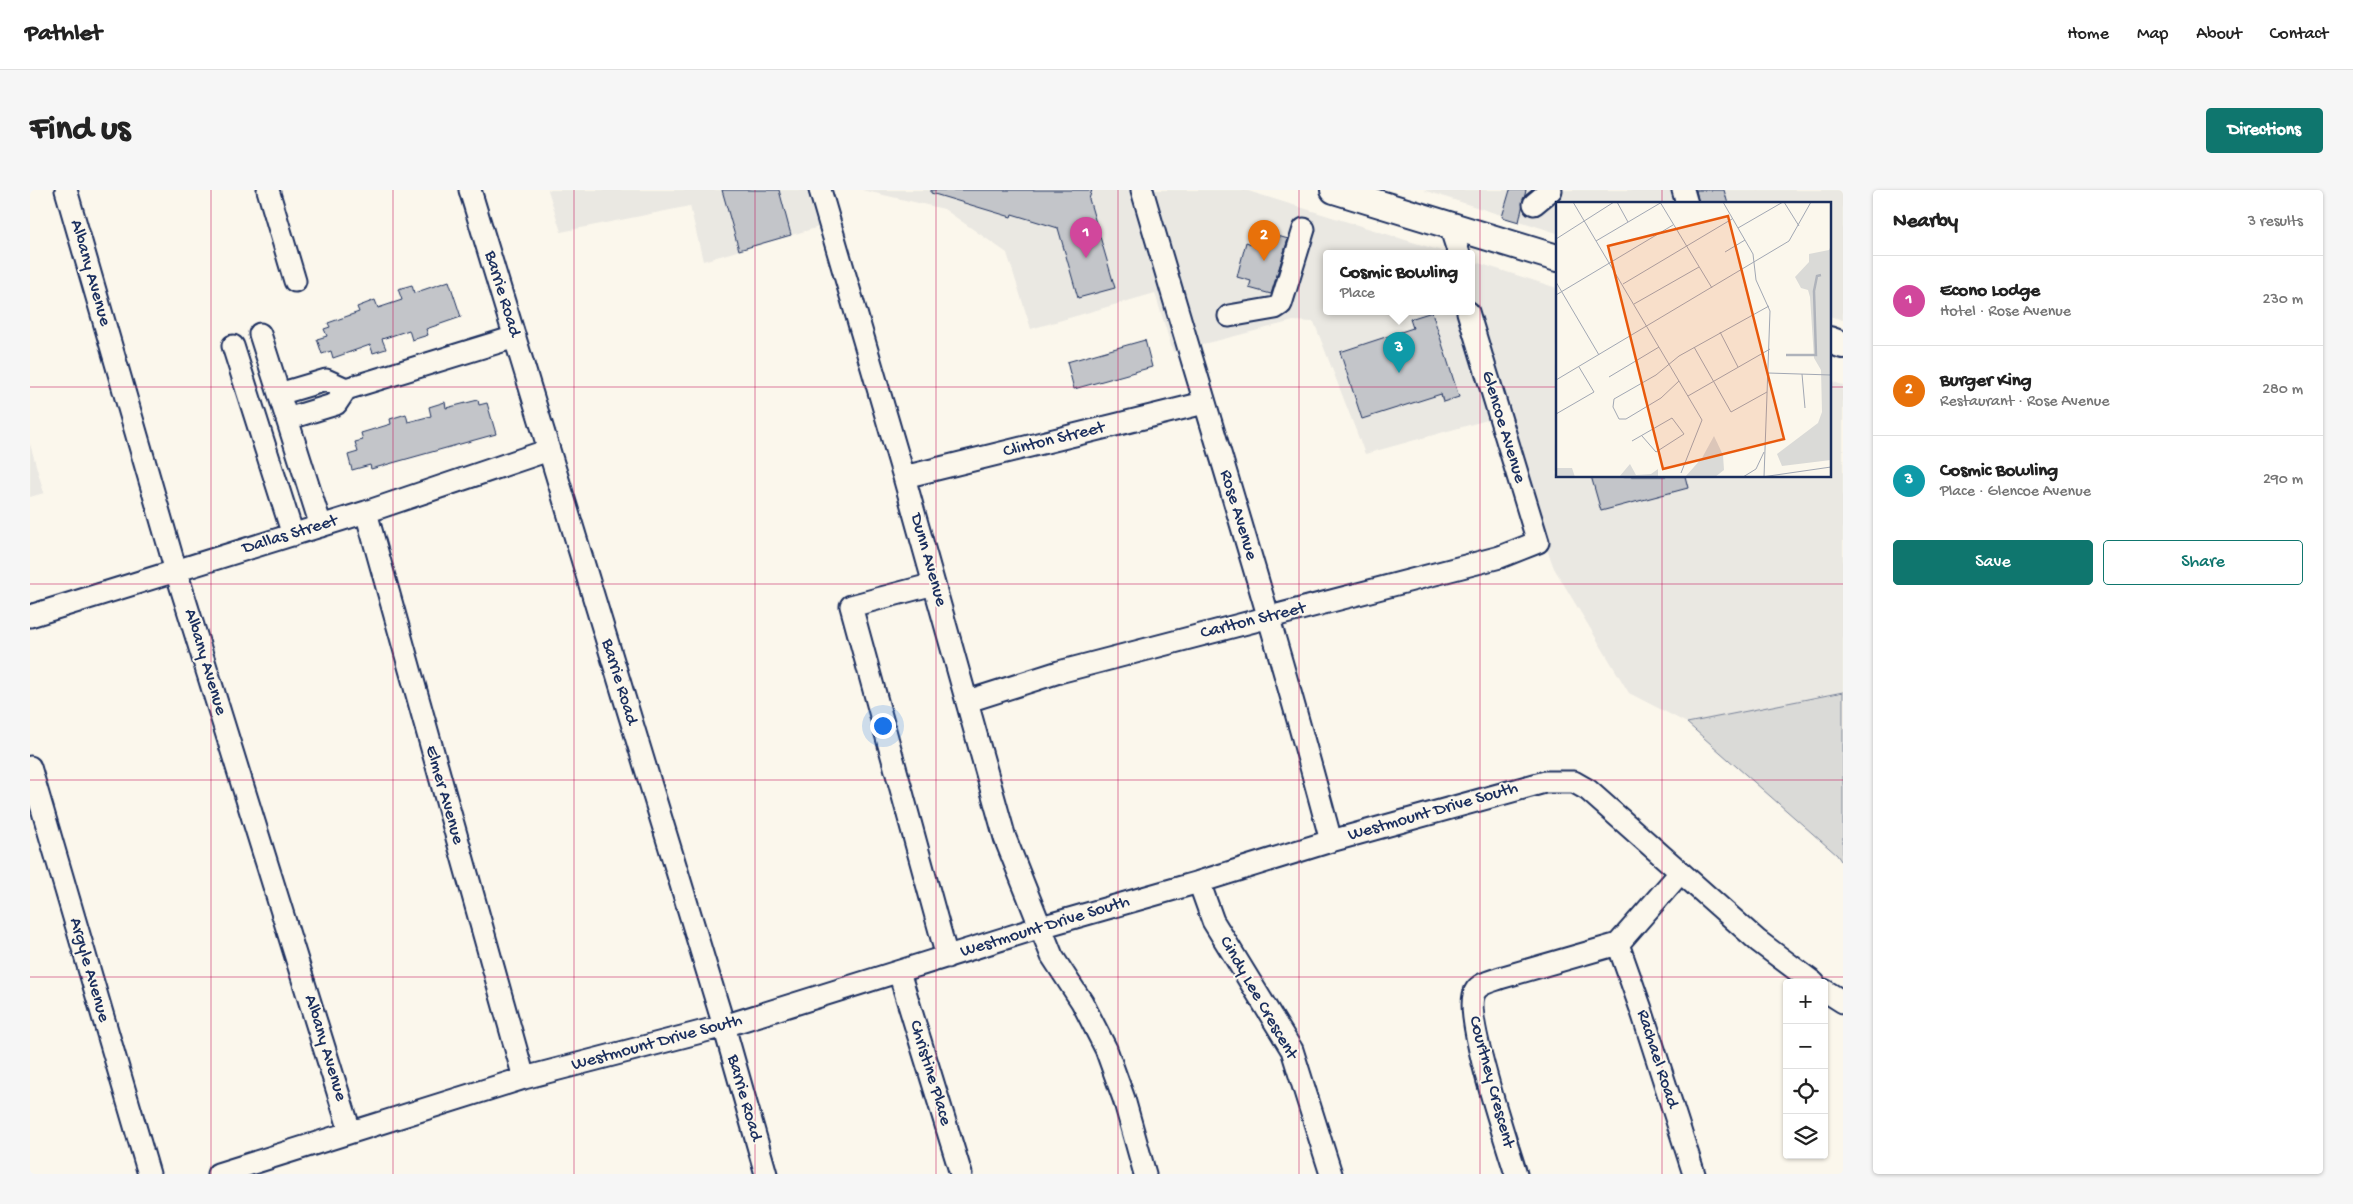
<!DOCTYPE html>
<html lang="en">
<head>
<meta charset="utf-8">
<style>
	:root { --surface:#fff; --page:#f6f6f6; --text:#222; --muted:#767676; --line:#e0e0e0; --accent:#0f766e }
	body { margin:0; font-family:"Gochi Hand",sans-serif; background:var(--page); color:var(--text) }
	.controls { position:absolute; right:15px; bottom:15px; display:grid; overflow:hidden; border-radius:5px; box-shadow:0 1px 4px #0004 }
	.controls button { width:45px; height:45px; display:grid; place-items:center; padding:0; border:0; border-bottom:1px solid var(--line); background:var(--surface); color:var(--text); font:25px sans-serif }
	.you { position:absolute; left:852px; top:535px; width:18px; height:18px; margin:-12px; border:4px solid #fff; border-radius:50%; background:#1a73e8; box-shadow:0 0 0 8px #1a73e833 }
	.badge { display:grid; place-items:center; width:32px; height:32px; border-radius:50%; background:var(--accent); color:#fff; font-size:16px; font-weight:700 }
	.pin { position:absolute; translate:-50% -41px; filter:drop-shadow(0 1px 2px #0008) }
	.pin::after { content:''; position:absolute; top:26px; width:18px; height:15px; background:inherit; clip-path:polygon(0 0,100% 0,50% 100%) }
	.popup { position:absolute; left:1293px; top:60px; width:152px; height:65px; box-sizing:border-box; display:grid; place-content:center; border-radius:5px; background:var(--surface); filter:drop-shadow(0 1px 4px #0005); font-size:16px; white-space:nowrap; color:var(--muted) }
	.popup b { font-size:19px; color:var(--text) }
	.popup::after { content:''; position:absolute; left:50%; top:100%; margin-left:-10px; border:10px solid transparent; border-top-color:var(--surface) }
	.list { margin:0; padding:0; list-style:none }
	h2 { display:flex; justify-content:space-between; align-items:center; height:65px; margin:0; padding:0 20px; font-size:21px }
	h2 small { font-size:16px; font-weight:400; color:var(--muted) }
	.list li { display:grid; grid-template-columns:32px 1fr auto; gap:15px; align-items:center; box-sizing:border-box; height:90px; padding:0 20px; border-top:1px solid var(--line) }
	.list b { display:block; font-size:19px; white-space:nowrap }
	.list p { margin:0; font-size:16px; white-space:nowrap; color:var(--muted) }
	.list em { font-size:16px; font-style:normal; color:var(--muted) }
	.actions { display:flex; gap:10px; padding:15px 20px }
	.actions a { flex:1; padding:11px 0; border:1px solid var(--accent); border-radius:5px; text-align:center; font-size:18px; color:var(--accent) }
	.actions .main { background:var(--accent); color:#fff }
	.icon { flex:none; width:28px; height:28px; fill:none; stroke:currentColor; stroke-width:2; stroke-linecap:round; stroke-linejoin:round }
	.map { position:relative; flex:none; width:1813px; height:984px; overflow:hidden; border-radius:5px }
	header { display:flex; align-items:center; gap:30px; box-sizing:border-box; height:70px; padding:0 25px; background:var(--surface); border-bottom:1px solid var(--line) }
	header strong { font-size:24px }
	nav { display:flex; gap:28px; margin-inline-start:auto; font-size:18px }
	.intro { display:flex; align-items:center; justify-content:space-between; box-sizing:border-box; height:120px; padding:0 30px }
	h1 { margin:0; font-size:35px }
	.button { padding:12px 22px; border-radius:5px; background:var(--accent); color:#fff; font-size:18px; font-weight:700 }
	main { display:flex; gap:30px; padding:0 30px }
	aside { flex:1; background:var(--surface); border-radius:5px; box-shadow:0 1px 4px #0004 }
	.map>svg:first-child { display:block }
</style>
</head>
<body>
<header>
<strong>Pathlet</strong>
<nav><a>Home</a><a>Map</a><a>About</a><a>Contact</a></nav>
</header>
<div class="intro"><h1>Find us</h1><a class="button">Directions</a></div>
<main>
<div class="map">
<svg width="1813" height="984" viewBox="0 0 1813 984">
	<rect width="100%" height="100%" fill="#fbf7ec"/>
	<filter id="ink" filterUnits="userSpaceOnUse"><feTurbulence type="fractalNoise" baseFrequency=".02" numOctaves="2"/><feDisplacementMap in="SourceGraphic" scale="10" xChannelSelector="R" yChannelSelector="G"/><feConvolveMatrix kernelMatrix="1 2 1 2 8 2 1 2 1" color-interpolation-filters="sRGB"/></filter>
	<g filter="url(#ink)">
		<path fill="#eae8e2" d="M518 0H801L806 32 673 71 660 16 531 42Z
			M832 0H1215L1421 64H1296V122H1442V71L1527 98V286H1799V191L1813 195V502L1657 533 1599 503 1524 378 1468 227 1335 264 1284 132 1263 131 1143 162 1125 103 1001 139 977 63 914 19Z
			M1393 0H1813V130L1799 126V14H1527V43Z
			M0 254 14 303 0 307Z"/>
		<path fill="#dadad7" stroke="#7a849a" d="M1813 502V674L1807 665 1657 533Z"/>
		<path fill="#c3c5c9" stroke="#1b2f5e" d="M692 0H749L761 45 709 60Z
			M901 0H1062L1059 9 1085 98 1048 108 1028 38 982 24 981 27 901 3Z
			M1480 0H1496L1489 32 1472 27Z
			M1666 0H1694L1698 14H1669Z
			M1228 40 1258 49 1241 104 1219 98 1221 91 1207 87 1216 52 1224 55Z
			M419 91 431 127 396 139 398 145 382 150 379 140 352 149 356 159 343 163 340 155 303 168 301 161 292 164 287 149 297 146 294 139 300 137 298 133 329 122 327 117 345 110 348 118 372 110 368 99 382 95 384 103Z
			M1402 122 1429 207 1413 212 1411 204 1332 229 1310 162 1383 138 1380 129Z
			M1115 150 1122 177 1044 199 1037 172Z
			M448 210 449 215 457 213 466 244 341 279 340 275 322 280 318 265 328 262 325 252 333 250 331 243 361 234 360 229 376 224 378 232 401 226 399 217 415 212 416 218Z
			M1561 286H1655L1658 298 1571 321Z"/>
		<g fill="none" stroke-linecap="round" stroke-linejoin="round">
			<defs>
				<path id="minor" d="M36 0 146 381 320 941
					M238 0 265 91
					M440 0 694 836 736 984
					M790 0 874 287 975 648 1022 766 1052 812 1076 859 1094 909 1115 984
					M1112 0C1175 217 1243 432 1301 651
					M1653 0 1657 14
					M1504 14 1521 0
					M1420 36 1429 64
					M1199 126 1245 118 1251 114 1274 39
					M230 144 291 336
					M203 156 263 345
					M249 204 296 190 316 199
					M257 229 306 214 316 199 485 147
					M874 287 1174 213
					M336 322 494 888
					M904 394 821 416 917 767
					M0 426 336 322 519 260
					M938 511 1029 482 1470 367 1508 352 1438 122
					M0 577 119 984
					M1169 692 1183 731 1262 860 1301 984
					M1588 754 1611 819 1664 984
					M1588 754 1650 683
					M869 782 931 984
					M1794 800 1813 812
					M188 984 494 888 694 836 1011 737 1169 692 1301 651 1515 592H1544L1558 600 1728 751 1784 793
					M1486 984C1477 954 1431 820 1446 800 1451 793 1462 791 1470 788L1588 754"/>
				<path id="major" d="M1304 0 1527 68
					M1799 150 1813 155"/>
			</defs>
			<use href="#minor" stroke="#1b2f5e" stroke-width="25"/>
			<use href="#major" stroke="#1b2f5e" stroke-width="30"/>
			<use href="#minor" stroke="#fbf7ec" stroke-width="21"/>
			<use href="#major" stroke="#fbf7ec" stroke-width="26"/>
		</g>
	</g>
	<path fill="none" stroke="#c2185b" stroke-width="1" stroke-opacity="0.55" d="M181 0V984M363 0V984M544 0V984M725 0V984M906 0V984M1088 0V984M1269 0V984M1450 0V984M1632 0V14M0 197H1527M1799 197H1813M1632 286V984M0 394H1813M0 590H1813M0 787H1813"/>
	<g text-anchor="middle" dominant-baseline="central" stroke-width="4" stroke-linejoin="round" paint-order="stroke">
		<g font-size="18" fill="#1b2f5e" stroke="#fbf7ec">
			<text transform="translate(60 83) rotate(74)">Albany Avenue</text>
			<text transform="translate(472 104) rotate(73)">Barrie Road</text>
			<text transform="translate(1473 237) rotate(73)">Glencoe Avenue</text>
			<text transform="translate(1024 250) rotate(-14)">Clinton Street</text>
			<text transform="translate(1208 325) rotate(73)">Rose Avenue</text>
			<text transform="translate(260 345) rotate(-17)">Dallas Street</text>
			<text transform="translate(898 370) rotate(74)">Dunn Avenue</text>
			<text transform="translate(1223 431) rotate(-14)">Carlton Street</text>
			<text transform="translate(175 472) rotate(73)">Albany Avenue</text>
			<text transform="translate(589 492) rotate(73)">Barrie Road</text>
			<text transform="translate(414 605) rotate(74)">Elmer Avenue</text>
			<text transform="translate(1403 622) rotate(-16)">Westmount Drive South</text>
			<text transform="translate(1015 737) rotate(-17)">Westmount Drive South</text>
			<text transform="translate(59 780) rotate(74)">Argyle Avenue</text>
			<text transform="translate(1228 808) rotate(60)">Cindy Lee Crescent</text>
			<text transform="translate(627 853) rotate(-15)">Westmount Drive South</text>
			<text transform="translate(295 858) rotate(73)">Albany Avenue</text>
			<text transform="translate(1627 869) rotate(72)">Rachael Road</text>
			<text transform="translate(900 883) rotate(73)">Christine Place</text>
			<text transform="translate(1461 892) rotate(75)">Courtney Crescent</text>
			<text transform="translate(714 908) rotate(74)">Barrie Road</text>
		</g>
	</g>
	<g transform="translate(1526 12)">
		<rect width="275" height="275" fill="#fbf7ec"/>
		<path d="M275 44V258L226 264 221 252 262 221 266 210 265 168 258 156 254 95 252 88 245 86 239 75 253 60V52L273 48ZM158 234 167 253 168 268 159 275H129L146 256ZM74 262 80 273 95 272 102 267V275H63ZM0 266H16L19 275H0Z" fill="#dadad7"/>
		<path fill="none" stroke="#afb3bb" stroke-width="2.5" d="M230 153H260L258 89 261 74 265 73"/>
		<path fill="none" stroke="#a1a7b3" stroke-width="1" d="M17 0 146 218 125 271M61 0 72 20M104 0 156 86M167 0 197 52 200 78 214 109 208 275M228 0 243 24M182 26 227 0M0 37 58 0M40 39 106 0M169 50 189 38M0 80 43 153M67 82 176 17M0 93 117 23M78 102 143 65M164 130 182 165M138 145 175 210 211 190M212 171 275 173M246 172 249 206M53 175 103 145M0 178 233 39 255 0M123 179 105 196 70 217H63L57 205 58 197 100 173 123 154 213 104M132 194 214 147M0 212 38 190 23 165M86 234 100 250 128 232M76 239 116 216 128 232M187 275 200 267 208 250M206 275 275 265"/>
		<path fill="#e8590c" fill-opacity="0.15" stroke="#e8590c" stroke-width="2.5" d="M172 14 228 237 107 267 52 44Z"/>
		<rect width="275" height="275" fill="none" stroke="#1b2f5e" stroke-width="2.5"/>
	</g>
</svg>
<div class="controls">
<button>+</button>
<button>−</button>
<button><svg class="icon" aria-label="locate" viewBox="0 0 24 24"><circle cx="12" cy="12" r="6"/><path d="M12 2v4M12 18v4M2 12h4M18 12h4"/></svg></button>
<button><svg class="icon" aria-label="layers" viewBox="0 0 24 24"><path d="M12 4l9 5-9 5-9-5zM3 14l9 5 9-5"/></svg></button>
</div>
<div class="you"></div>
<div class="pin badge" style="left:1056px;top:68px;background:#d1479c">1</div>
<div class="pin badge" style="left:1234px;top:71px;background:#e8710a">2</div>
<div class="pin badge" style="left:1369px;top:183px;background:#0f9aa8">3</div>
<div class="popup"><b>Cosmic Bowling</b>Place</div>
</div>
<aside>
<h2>Nearby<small>3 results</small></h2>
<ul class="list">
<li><span class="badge" style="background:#d1479c">1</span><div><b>Econo Lodge</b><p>Hotel · Rose Avenue</p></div><em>230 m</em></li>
<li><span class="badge" style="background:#e8710a">2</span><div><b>Burger King</b><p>Restaurant · Rose Avenue</p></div><em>280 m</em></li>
<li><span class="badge" style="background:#0f9aa8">3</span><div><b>Cosmic Bowling</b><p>Place · Glencoe Avenue</p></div><em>290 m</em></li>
</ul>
<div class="actions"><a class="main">Save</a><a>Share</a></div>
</aside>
</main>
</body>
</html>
